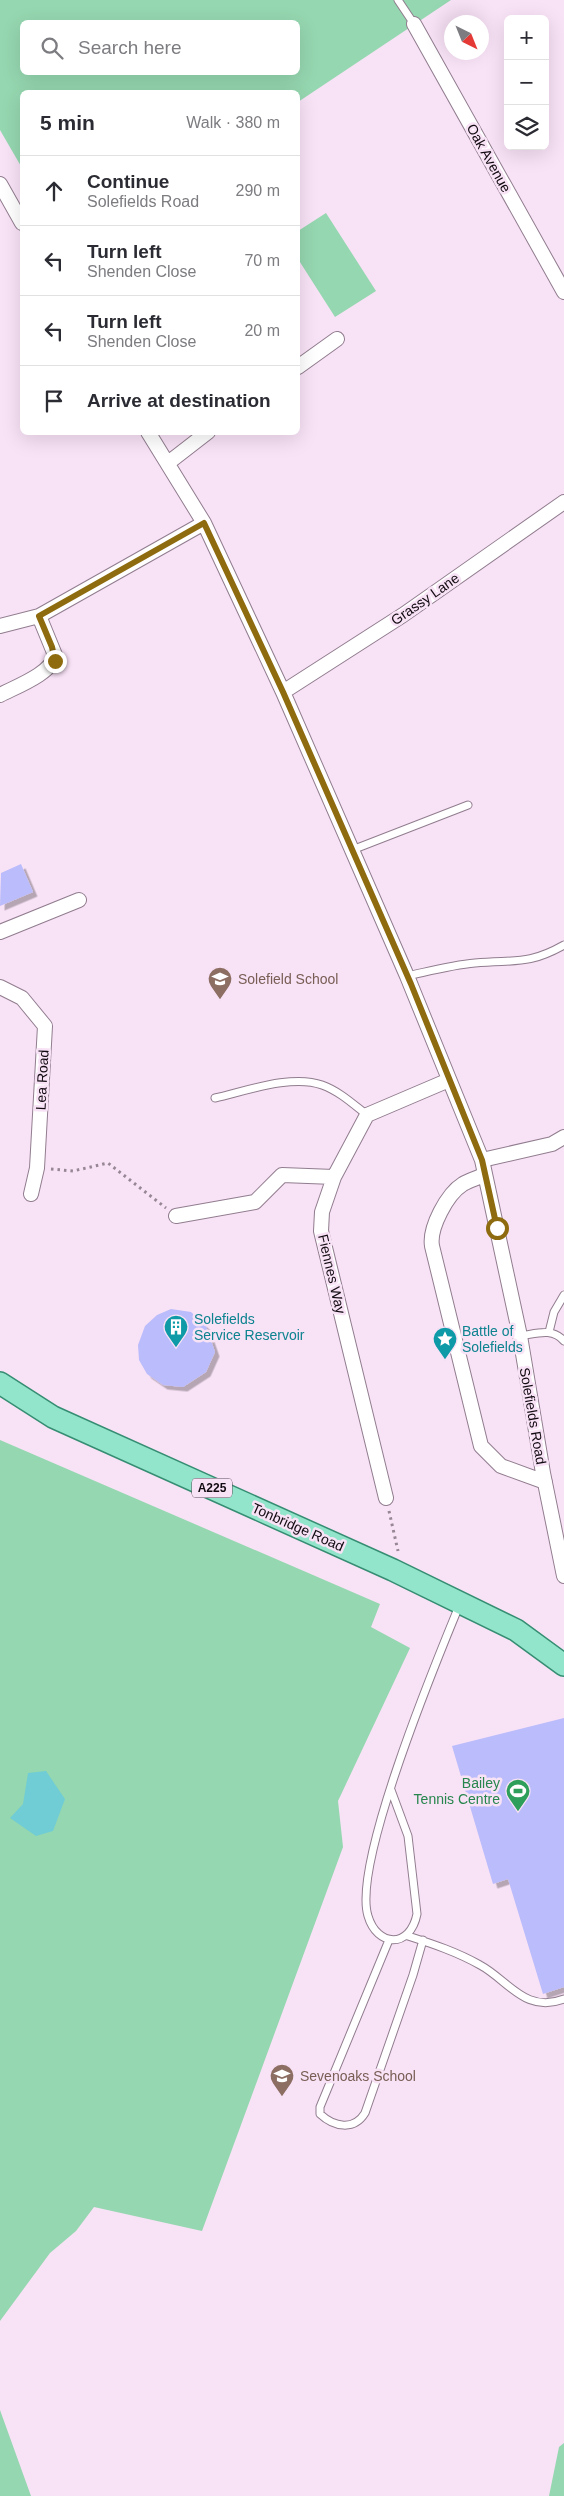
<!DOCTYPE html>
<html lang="en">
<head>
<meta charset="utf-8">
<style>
	:root { --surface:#fff; --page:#f2f2f3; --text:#2b2b33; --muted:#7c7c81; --line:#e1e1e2 }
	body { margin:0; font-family:Helvetica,sans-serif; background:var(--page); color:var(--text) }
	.controls { position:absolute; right:15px; top:15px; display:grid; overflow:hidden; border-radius:8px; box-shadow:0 5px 20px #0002 }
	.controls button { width:45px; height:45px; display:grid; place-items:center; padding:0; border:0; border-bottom:1px solid var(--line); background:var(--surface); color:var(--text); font:25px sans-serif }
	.compass { position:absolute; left:444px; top:15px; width:45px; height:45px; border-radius:50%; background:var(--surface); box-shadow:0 5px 20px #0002; rotate:137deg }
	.stop { position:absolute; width:15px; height:15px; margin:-11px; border:4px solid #8d6b0e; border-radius:50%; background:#fff }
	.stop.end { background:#8d6b0e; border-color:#fff; box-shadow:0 1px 5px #0008 }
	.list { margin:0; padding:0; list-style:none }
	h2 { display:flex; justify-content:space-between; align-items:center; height:65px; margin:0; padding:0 20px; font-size:21px }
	h2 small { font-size:16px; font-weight:400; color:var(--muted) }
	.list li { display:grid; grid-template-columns:32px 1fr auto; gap:15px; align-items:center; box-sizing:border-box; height:70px; padding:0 20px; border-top:1px solid var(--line) }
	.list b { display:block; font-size:19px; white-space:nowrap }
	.list p { margin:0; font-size:16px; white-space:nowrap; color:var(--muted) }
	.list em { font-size:16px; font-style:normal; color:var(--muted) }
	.icon { flex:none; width:28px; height:28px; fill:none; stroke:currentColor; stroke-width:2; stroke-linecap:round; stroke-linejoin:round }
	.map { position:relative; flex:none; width:564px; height:2496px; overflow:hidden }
	.search { position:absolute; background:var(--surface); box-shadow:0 5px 20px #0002; left:20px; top:20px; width:280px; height:55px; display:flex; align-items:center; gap:12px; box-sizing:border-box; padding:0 18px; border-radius:8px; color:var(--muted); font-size:19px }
	.panel { position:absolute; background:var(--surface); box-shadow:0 5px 20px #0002; left:20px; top:90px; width:280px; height:345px; border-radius:8px }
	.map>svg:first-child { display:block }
</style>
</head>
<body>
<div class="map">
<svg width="564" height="2496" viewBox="0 0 564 2496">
	<defs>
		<filter id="shadow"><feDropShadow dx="4.5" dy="4.5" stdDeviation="0" flood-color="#0004"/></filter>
	</defs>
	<rect width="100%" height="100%" fill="#f8e2f6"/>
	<path fill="#95d7b0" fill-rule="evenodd" d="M0 0H451L298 102V92H22V168L0 130ZM22 22H298V72H22Z
		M326 213 376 291 335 317 298 259V231Z
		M0 1440 380 1604 371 1627 410 1648 338 1801 343 1847 202 2231 94 2207 76 2231 50 2253 0 2321Z
		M0 2410 31 2496H0Z
		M564 2443V2496H549L559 2447Z"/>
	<path fill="#70cdd5" d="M46 1771 65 1799 53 1831 36 1836 10 1818 23 1804 28 1773Z"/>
	<path fill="#bbbcfb" filter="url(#shadow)" d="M21 864 33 892 0 906 1 873Z
		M171 1309 191 1312 206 1326 215 1352 206 1372 183 1387 163 1385 147 1374 139 1360 138 1345 145 1326 157 1315Z
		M564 1718V1987L543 1994 508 1879 493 1884 452 1746Z"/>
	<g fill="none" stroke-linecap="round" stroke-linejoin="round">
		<defs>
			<path id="lane" d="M398 0 414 24
				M352 850 468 805
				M407 976C430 971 452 965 475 963 513 959 527 966 564 945
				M215 1098C246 1091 292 1074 322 1085 339 1091 353 1104 367 1115
				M549 1332 554 1312 564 1295
				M520 1336C536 1334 552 1327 564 1341
				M391 1790 408 1836 417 1914C410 1949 377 1947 368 1916 352 1864 436 1662 459 1606
				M408 1936C433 1944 457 1952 480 1965 508 1980 525 2014 564 1999
				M389 1940 320 2107V2114C334 2127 354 2131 365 2113L413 1975 423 1940"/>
			<path id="street" d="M414 24 564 292
				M0 184 22 223
				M298 367 337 339
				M148 432 204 523 283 692 407 976 482 1160 520 1336 543 1473 564 1576
				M168 463 208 432
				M0 626 39 616 204 523
				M283 692 403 615 564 502
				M0 695C15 687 53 673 55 655L39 616
				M0 932 79 900
				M0 987 22 998 45 1026 37 1168 31 1194
				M482 1160 552 1144 564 1137
				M485 1174C478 1178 470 1180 463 1184 447 1194 429 1228 432 1246L481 1446 501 1466 545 1482
				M176 1216 255 1202 282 1175 334 1177
				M386 1498 321 1231 322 1212 334 1177 367 1115 449 1080"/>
			<path id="primary" d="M0 1383 53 1417 393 1570 516 1630 564 1665"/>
		</defs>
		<use href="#lane" stroke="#917d8f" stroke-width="9"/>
		<use href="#street" stroke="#917d8f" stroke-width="16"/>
		<use href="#primary" stroke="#358d72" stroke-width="24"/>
		<path stroke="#978795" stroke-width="3" stroke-dasharray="2.5 4" stroke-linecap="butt" d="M51 1169 73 1171 108 1163 166 1208
			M389 1511 398 1551"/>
		<use href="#lane" stroke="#fff" stroke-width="7"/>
		<use href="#street" stroke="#fff" stroke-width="14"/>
		<use href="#primary" stroke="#92e5ca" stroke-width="21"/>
	</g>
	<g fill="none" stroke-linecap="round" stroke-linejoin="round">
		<path stroke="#8d6b0e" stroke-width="6" d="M55 661 52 647 39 616 204 523 283 692 411 984 482 1160 497 1228"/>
	</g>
	<defs>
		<symbol id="school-pin" viewBox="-11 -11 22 30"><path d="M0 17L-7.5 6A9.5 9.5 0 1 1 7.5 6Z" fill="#8d6e63" stroke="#f8e2f6"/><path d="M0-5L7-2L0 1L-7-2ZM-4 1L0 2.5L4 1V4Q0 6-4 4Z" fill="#fff"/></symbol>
		<symbol id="building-pin" viewBox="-11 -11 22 30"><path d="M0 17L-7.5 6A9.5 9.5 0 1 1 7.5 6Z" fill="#0f9aa8" stroke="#f8e2f6"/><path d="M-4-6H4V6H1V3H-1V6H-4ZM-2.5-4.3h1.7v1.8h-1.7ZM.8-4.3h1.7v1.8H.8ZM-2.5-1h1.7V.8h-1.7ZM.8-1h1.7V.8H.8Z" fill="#fff"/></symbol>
		<symbol id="sight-pin" viewBox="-11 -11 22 30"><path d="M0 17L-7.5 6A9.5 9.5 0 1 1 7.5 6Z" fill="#0f9aa8" stroke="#f8e2f6"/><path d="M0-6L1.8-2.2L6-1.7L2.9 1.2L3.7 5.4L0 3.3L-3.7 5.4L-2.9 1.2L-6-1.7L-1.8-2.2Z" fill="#fff"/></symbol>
		<symbol id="stadium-pin" viewBox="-11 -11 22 30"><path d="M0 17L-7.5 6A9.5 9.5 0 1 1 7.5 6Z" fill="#2e9e5b" stroke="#f8e2f6"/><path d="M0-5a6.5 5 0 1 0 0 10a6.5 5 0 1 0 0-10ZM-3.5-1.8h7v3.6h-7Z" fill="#fff"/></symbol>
	</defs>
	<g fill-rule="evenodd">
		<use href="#school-pin" x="206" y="965" width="28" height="38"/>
		<use href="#building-pin" x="162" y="1313" width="28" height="38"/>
		<use href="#sight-pin" x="431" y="1325" width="28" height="38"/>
		<use href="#stadium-pin" x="504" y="1777" width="28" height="38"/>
		<use href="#school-pin" x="268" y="2062" width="28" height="38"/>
	</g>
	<g text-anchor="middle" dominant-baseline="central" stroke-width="5" stroke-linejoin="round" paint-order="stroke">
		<rect fill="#f8e2f6" stroke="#564b55" stroke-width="1" x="192" y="1478.5" width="40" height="19" rx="4"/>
		<g font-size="12" font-weight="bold" fill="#110a10">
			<text x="212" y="1488">A225</text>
		</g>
		<g font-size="14" fill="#110a10" stroke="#f8e2f6">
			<text transform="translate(489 158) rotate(61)">Oak Avenue</text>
			<text transform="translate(425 599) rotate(-35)">Grassy Lane</text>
			<text transform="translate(42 1080) rotate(-87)">Lea Road</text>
			<text transform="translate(332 1274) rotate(77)">Fiennes Way</text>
			<text transform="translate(533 1416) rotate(80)">Solefields Road</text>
			<text transform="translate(298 1527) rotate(24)">Tonbridge Road</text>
		</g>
		<g font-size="14" fill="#785e54" stroke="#f8e2f6" text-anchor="start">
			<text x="238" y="979">Solefield School</text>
			<text x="300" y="2076">Sevenoaks School</text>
		</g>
		<g font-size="14" fill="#0d838f" stroke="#f8e2f6" text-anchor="start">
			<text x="194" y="1319">Solefields<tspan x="194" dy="16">Service Reservoir</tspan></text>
			<text x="462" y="1331">Battle of<tspan x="462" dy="16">Solefields</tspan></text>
		</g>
		<g font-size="14" fill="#27864d" stroke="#f8e2f6" text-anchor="end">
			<text x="500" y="1783">Bailey<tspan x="500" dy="16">Tennis Centre</tspan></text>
		</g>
	</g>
</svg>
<div class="controls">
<button>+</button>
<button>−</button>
<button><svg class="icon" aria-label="layers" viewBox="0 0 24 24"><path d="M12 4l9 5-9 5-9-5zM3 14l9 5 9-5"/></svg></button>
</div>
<svg class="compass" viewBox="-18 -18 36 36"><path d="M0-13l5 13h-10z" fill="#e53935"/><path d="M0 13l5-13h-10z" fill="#7c7c81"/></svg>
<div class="stop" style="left:497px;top:1228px"></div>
<div class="stop end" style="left:55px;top:661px"></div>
<div class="search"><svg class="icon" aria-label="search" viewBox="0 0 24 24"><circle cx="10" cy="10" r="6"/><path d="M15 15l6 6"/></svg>Search here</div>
<section class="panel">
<h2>5 min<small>Walk · 380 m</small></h2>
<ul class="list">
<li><svg class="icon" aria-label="ahead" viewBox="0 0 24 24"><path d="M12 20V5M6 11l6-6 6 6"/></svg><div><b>Continue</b><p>Solefields Road</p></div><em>290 m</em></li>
<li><svg class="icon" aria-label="left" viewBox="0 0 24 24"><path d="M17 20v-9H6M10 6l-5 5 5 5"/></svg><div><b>Turn left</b><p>Shenden Close</p></div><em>70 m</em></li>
<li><svg class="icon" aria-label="left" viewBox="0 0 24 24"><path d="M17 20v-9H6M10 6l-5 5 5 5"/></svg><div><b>Turn left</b><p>Shenden Close</p></div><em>20 m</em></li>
<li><svg class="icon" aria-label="arrive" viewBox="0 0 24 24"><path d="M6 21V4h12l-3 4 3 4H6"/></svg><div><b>Arrive at destination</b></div></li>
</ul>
</section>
</div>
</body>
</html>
